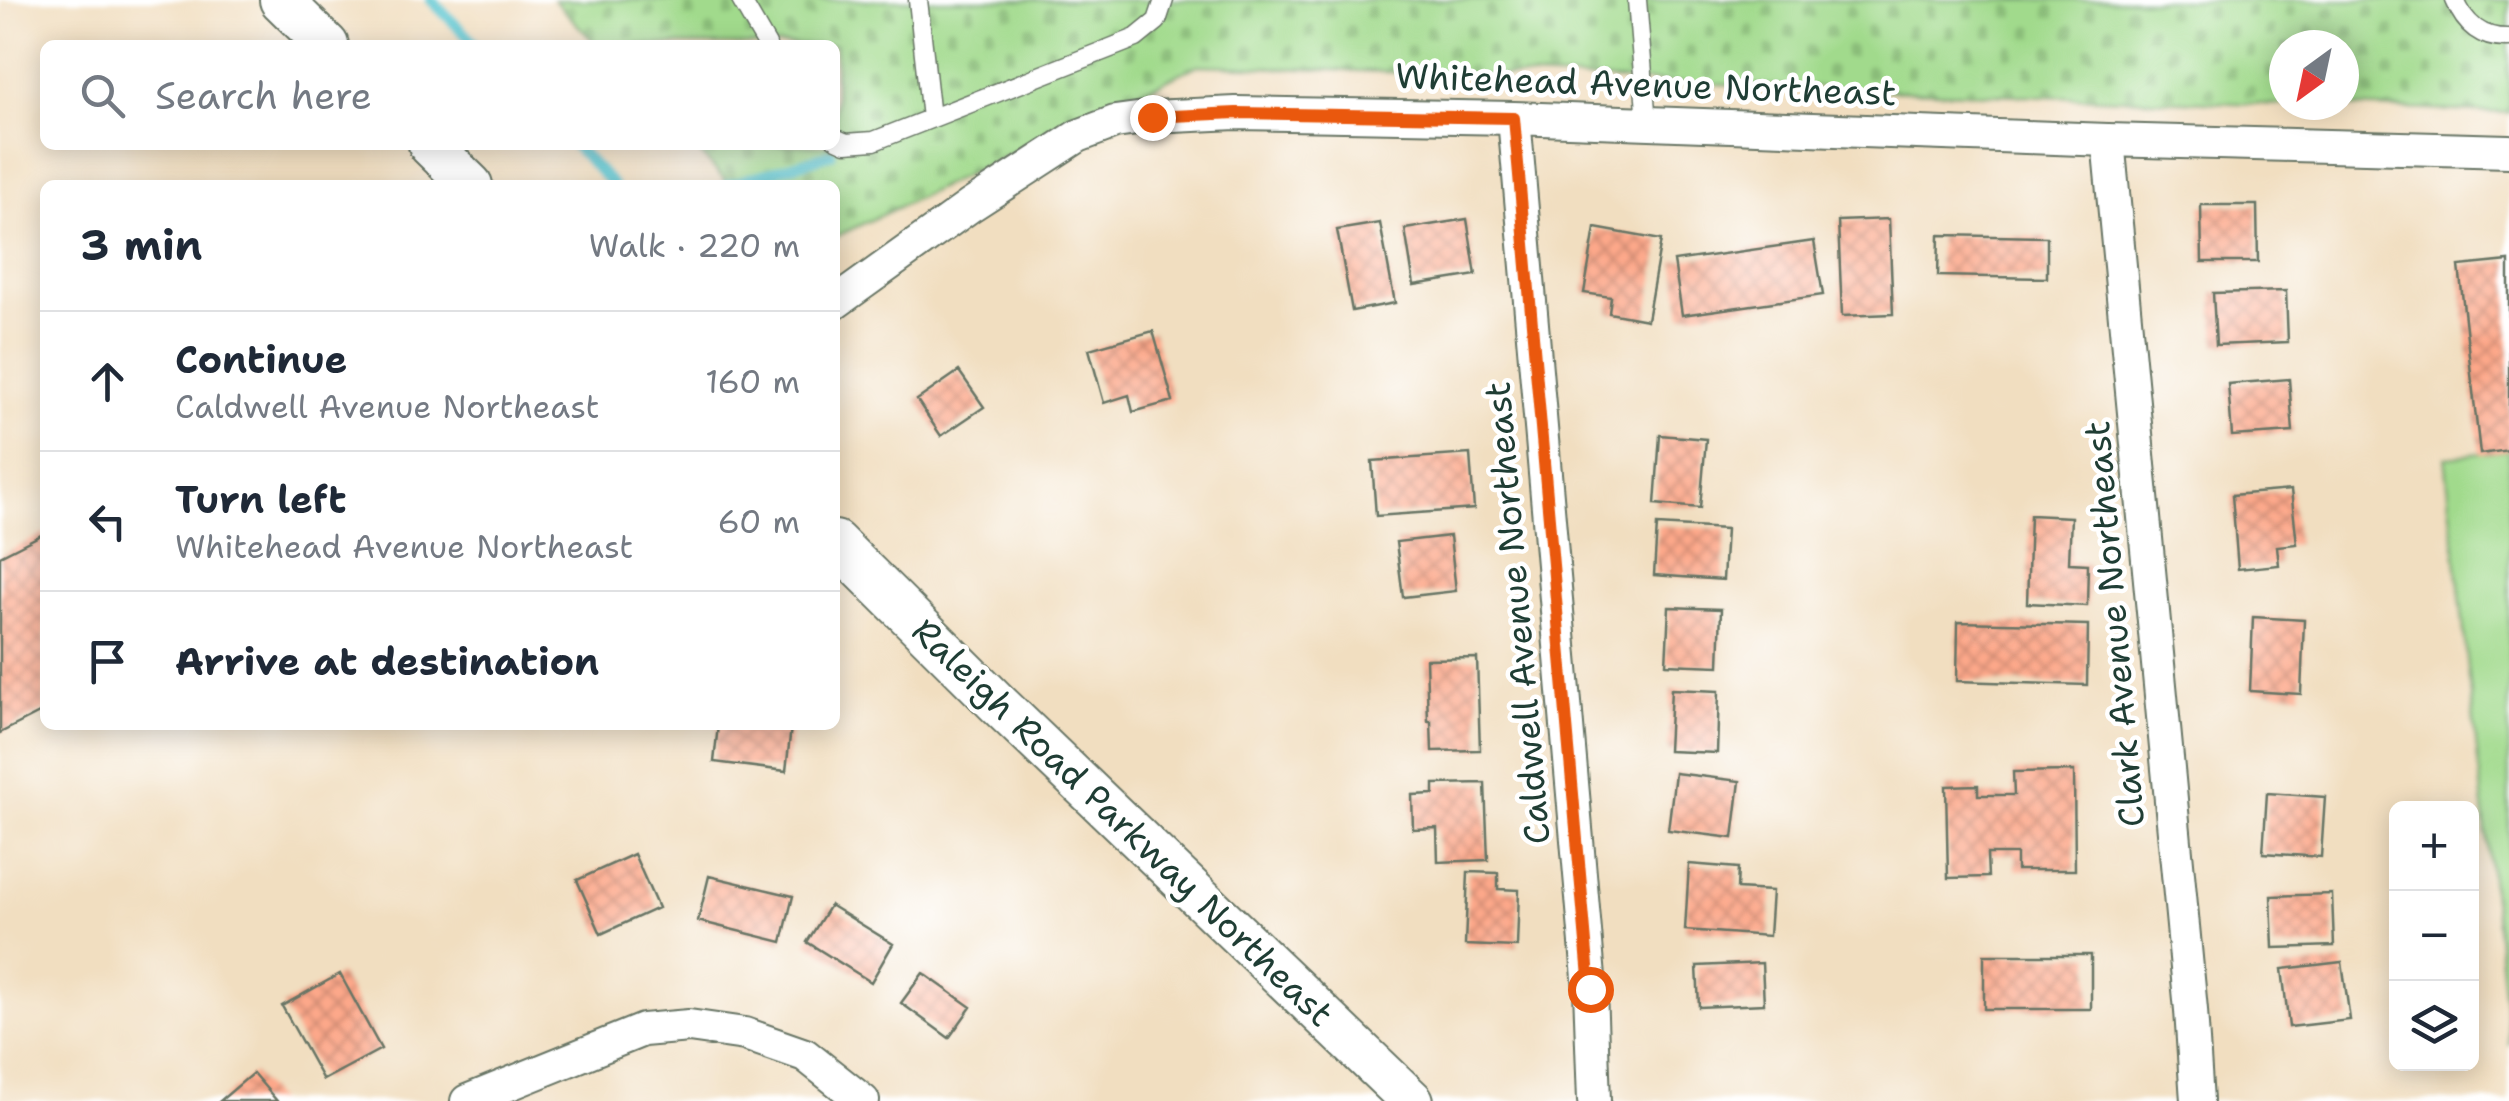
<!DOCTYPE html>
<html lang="en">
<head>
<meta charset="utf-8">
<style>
	:root { --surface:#fff; --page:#f2f2f3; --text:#1f2937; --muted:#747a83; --line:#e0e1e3 }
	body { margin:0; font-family:"Shantell Sans",sans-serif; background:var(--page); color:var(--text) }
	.controls { position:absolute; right:30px; bottom:30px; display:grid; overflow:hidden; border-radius:15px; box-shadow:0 5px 25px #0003 }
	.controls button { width:90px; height:90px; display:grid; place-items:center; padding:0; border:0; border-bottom:2px solid var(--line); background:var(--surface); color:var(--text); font:50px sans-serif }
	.compass { position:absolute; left:2269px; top:30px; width:90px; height:90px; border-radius:50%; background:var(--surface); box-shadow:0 5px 25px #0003; rotate:213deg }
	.stop { position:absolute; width:30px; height:30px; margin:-22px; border:8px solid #ea580c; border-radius:50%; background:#fff }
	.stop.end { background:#ea580c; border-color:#fff; box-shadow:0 2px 10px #0008 }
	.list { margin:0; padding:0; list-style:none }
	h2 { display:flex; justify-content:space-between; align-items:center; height:130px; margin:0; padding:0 40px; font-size:42px }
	h2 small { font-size:32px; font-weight:400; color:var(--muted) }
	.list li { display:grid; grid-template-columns:65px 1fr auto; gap:30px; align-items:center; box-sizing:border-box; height:140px; padding:0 40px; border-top:2px solid var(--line) }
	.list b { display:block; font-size:38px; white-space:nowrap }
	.list p { margin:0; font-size:32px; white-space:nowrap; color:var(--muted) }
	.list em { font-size:32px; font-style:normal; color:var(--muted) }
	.icon { flex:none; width:55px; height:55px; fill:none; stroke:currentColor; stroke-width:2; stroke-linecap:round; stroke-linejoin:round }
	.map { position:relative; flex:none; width:2509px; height:1101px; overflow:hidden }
	.search { position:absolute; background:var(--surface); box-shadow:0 5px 25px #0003; left:40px; top:40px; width:800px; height:110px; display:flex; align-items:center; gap:25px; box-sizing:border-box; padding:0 35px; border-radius:15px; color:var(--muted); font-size:38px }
	.panel { position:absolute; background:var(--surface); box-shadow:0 5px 25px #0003; left:40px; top:180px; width:800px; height:550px; border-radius:15px }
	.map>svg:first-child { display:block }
</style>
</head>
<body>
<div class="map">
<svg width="2509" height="1101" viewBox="0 0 2509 1101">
	<defs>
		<pattern id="cemetery-stones" width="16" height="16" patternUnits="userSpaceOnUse" patternTransform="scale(2.5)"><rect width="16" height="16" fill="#a1da8c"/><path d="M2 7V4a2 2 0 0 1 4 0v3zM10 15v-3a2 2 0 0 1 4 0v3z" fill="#8abc79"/></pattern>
		<pattern id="building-cross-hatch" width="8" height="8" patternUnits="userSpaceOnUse" patternTransform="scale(2.5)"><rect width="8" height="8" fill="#fda88a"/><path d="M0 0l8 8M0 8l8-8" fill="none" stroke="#cc8a72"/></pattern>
	</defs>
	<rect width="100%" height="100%" fill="#fff"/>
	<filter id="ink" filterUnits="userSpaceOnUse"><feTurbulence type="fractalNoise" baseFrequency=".01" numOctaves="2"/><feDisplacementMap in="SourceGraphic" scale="20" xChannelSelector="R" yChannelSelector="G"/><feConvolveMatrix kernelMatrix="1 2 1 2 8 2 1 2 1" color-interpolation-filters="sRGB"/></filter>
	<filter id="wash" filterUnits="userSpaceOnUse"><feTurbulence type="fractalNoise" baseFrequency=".0048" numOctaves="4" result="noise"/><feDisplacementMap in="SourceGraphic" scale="40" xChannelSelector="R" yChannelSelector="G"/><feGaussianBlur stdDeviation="2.25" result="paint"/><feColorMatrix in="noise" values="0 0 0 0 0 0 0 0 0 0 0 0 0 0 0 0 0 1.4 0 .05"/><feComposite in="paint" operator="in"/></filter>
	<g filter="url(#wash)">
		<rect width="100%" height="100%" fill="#f1dec0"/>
		<path fill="url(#cemetery-stones)" stroke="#608c60" stroke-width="2.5" fill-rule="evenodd" d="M554 0H2509V113L1198 65 835 237V185H730L692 145H835V45H597ZM2284 45H2344V105H2284Z"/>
		<path fill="#a1da8c" stroke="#608c60" stroke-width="2.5" d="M2509 450V1045L2445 457Z"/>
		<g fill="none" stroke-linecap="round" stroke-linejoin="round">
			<path stroke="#58c5cf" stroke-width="11" d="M431 0 476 45
				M574 145 613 185
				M728 185 831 154"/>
		</g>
		<g id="blocks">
			<path fill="url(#building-cross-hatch)" d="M2201 205H2257L2258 262H2202Z
				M1467 219 1476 275 1414 285 1405 229Z
				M1889 219 1893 314 1842 316 1838 221Z
				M1380 223 1395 303 1352 311 1337 230Z
				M1595 228 1661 240 1647 320 1609 313 1611 297 1584 293Z
				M1939 235 2047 237V278L1938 276Z
				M1814 241 1823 295 1682 315 1674 261Z
				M2509 261V450L2480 454 2459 266Z
				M2286 291 2288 342 2216 345 2213 293Z
				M1153 331 1173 401 1133 412 1129 395 1104 403 1089 349Z
				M959 371 984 407 941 436 917 400Z
				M2289 379 2293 432 2232 436 2228 384Z
				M1660 435 1706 439 1700 508 1655 504Z
				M1470 454 1474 509 1376 516 1372 461Z
				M2291 490 2297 544 2277 546 2279 565 2238 569 2232 495Z
				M2030 515 2071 517 2069 563 2088 564 2087 606 2027 603Z
				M1657 525 1726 529 1723 580 1654 575Z
				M45 533V710L0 733V556Z
				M1450 536 1456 591 1403 597 1396 542Z
				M1669 607 1721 609 1719 666 1666 664Z
				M2253 617 2304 620 2301 694 2250 691Z
				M1958 622 2088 625 2087 685 1957 681Z
				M1477 658 1480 750 1432 751 1431 721H1428L1426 659Z
				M1671 689 1719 691 1717 753 1668 751Z
				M718 725H771L791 727 786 771 714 762Z
				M2074 771 2075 870H2016V854H1987L1988 877 1948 878 1946 786 1978 785V795H2014L2013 772Z
				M1675 773 1740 781 1733 838 1668 830Z
				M1485 783 1488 860 1438 862 1437 828 1413 829 1412 795 1434 794V784Z
				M2267 793 2325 797 2321 857 2263 853Z
				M634 854 658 908 601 934 577 880Z
				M1689 864 1738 868 1737 889 1772 891 1769 936 1685 930Z
				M1468 872 1498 873V889L1519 890 1517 947 1465 945Z
				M709 876 793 896 782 942 698 921Z
				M2332 894 2334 946 2273 948 2271 896Z
				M830 905 893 944 871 982 807 942Z
				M1984 955H2091V1009H1984Z
				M2342 962 2350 1020 2289 1027 2282 969Z
				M1762 963 1764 1004 1699 1007 1697 966Z
				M923 973 971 1007 949 1038 901 1003Z
				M340 974 381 1049 323 1080 282 1006Z
				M253 1073 277 1101H220Z"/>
		</g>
	</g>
	<g filter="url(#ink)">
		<use href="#blocks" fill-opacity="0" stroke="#687565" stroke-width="2.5"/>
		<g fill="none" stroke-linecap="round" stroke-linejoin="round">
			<defs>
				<path id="service" d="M741 0 767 45
					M918 0 931 118
					M1637 0 1647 123
					M2455 0C2465 25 2482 39 2509 38
					M835 138 846 143 874 141 1136 38 1157 21 1164 0"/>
				<path id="minor" d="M1514 118 1590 989 1594 1101
					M2108 140 2191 1010 2197 1101
					M835 303 970 206 1078 136 1115 122 1152 117 1236 113 1514 118 2108 140 2509 151
					M467 1101 643 1030 689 1026 745 1034 805 1055 863 1101"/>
				<path id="tertiary" d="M281 0 327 45
					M430 145 471 185
					M835 542 997 703 1412 1101"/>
			</defs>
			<use href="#service" stroke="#687565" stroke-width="21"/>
			<use href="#minor" stroke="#687565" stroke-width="36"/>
			<use href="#tertiary" stroke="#687565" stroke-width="46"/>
			<use href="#service" stroke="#fff" stroke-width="18"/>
			<use href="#minor" stroke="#fff" stroke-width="32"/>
			<use href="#tertiary" stroke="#fff" stroke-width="42"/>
		</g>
	</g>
	<g fill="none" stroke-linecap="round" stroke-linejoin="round" filter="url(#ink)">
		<path stroke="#ea580c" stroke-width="12" d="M1152 117 1236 113 1514 118 1590 989"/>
	</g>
	<g text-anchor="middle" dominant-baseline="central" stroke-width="9" stroke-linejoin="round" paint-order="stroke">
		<g font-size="35" fill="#1f3d34" stroke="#fff">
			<text transform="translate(1646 84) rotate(2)">Whitehead Avenue Northeast</text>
			<text transform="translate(1517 613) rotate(-95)">Caldwell Avenue Northeast</text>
			<text transform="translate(2114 624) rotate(-95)">Clark Avenue Northeast</text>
			<text transform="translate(1123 822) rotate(44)">Raleigh Road Parkway Northeast</text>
		</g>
	</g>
</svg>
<div class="controls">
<button>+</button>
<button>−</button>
<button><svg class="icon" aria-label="layers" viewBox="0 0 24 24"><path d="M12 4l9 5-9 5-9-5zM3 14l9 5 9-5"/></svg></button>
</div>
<svg class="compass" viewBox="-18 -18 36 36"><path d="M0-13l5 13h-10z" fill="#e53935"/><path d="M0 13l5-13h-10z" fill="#747a83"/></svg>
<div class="stop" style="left:1590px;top:989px"></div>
<div class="stop end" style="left:1152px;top:117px"></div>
<div class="search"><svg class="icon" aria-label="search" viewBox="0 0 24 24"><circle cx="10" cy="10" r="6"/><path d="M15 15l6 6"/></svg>Search here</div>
<section class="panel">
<h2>3 min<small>Walk · 220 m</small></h2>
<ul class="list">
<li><svg class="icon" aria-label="ahead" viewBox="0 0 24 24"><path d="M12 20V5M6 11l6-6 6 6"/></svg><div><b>Continue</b><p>Caldwell Avenue Northeast</p></div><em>160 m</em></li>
<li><svg class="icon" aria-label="left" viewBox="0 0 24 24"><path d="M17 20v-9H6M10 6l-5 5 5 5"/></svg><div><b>Turn left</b><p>Whitehead Avenue Northeast</p></div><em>60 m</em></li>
<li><svg class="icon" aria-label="arrive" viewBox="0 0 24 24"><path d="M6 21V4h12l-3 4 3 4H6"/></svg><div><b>Arrive at destination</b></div></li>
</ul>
</section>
</div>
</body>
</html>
